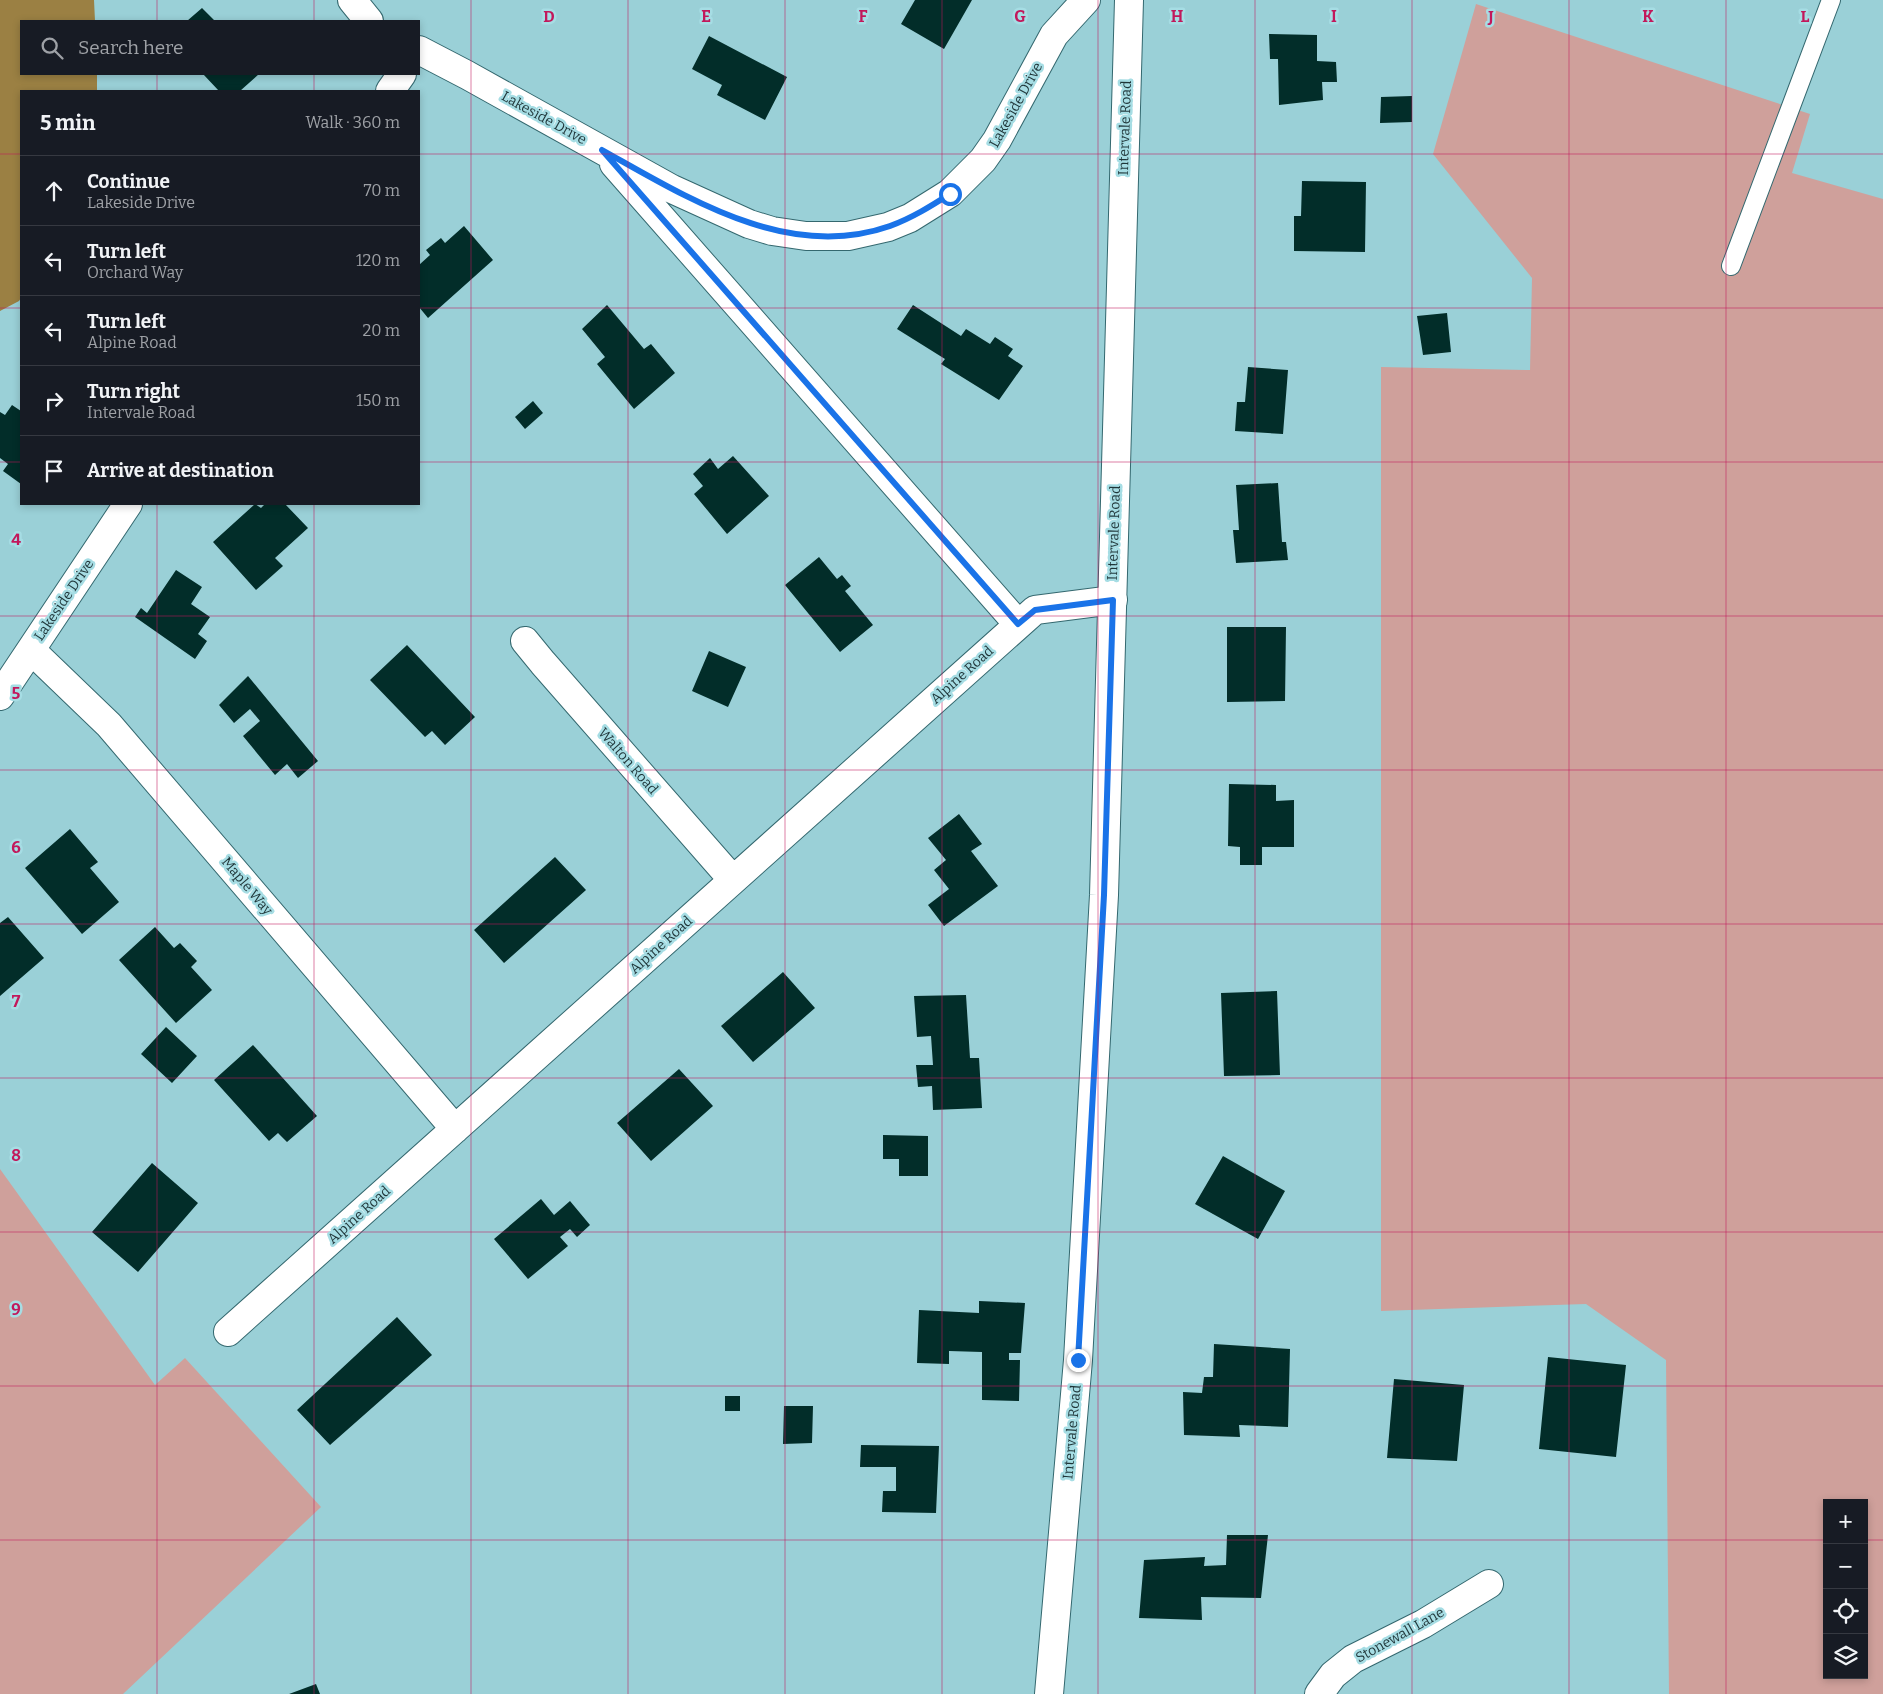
<!DOCTYPE html>
<html lang="en">
<head>
<meta charset="utf-8">
<style>
	:root { --surface:#171b24; --page:#20242c; --text:#f1f3f6; --muted:#9ea1a6; --line:#363941 }
	body { margin:0; font-family:Bitter,serif; background:var(--page); color:var(--text) }
	.controls { position:absolute; right:15px; bottom:15px; display:grid; overflow:hidden; border-radius:0px; box-shadow:0 2px 8px #0003 }
	.controls button { width:45px; height:45px; display:grid; place-items:center; padding:0; border:0; border-bottom:1px solid var(--line); background:var(--surface); color:var(--text); font:25px sans-serif }
	.stop { position:absolute; width:15px; height:15px; margin:-11px; border:4px solid #1a73e8; border-radius:50%; background:#fff }
	.stop.end { background:#1a73e8; border-color:#fff; box-shadow:0 1px 5px #0008 }
	.list { margin:0; padding:0; list-style:none }
	h2 { display:flex; justify-content:space-between; align-items:center; height:65px; margin:0; padding:0 20px; font-size:21px }
	h2 small { font-size:16px; font-weight:400; color:var(--muted) }
	.list li { display:grid; grid-template-columns:32px 1fr auto; gap:15px; align-items:center; box-sizing:border-box; height:70px; padding:0 20px; border-top:1px solid var(--line) }
	.list b { display:block; font-size:19px; white-space:nowrap }
	.list p { margin:0; font-size:16px; white-space:nowrap; color:var(--muted) }
	.list em { font-size:16px; font-style:normal; color:var(--muted) }
	.icon { flex:none; width:28px; height:28px; fill:none; stroke:currentColor; stroke-width:2; stroke-linecap:round; stroke-linejoin:round }
	.map { position:relative; flex:none; width:1883px; height:1694px; overflow:hidden }
	.search { position:absolute; background:var(--surface); box-shadow:0 2px 8px #0003; left:20px; top:20px; width:400px; height:55px; display:flex; align-items:center; gap:12px; box-sizing:border-box; padding:0 18px; border-radius:0px; color:var(--muted); font-size:19px }
	.panel { position:absolute; background:var(--surface); box-shadow:0 2px 8px #0003; left:20px; top:90px; width:400px; height:415px; border-radius:0px }
	.map>svg:first-child { display:block }
</style>
</head>
<body>
<div class="map">
<svg width="1883" height="1694" viewBox="0 0 1883 1694">
	<rect width="100%" height="100%" fill="#9ad0d7"/>
	<path fill="#cfa09b" fill-rule="evenodd" d="M1476 4 1810 114 1792 173 1883 199V1694H1669L1666 1360 1586 1304 1381 1311V367L1530 370 1532 278 1433 154ZM1827 1503H1864V1675H1827Z
		M0 1169 155 1385 185 1358 321 1507 123 1694H0Z"/>
	<path fill="#9b8043" d="M0 0H94L95 21H21V74H97V91H21V298L19 301 0 311Z"/>
	<path fill="#022d29" d="M915 0H972L944 49 901 24Z
		M202 8 215 21H187Z
		M1269 34 1317 35V61L1336 62 1337 82H1322L1323 100 1279 105 1278 59H1270Z
		M709 36 787 77 765 120 717 95 722 85 692 69Z
		M203 74H259L240 91H219Z
		M1412 96V122L1380 123 1381 97Z
		M1302 181 1366 182 1365 252 1294 251V216H1301Z
		M464 226 493 260 428 318 419 307V265L430 255 426 250 441 238 445 243Z
		M607 305 644 349 651 344 675 373 634 409 597 364 605 357 582 329Z
		M913 305 961 336 966 329 990 344 995 337 1013 349 1008 356 1023 366 999 400 941 364 945 359 897 329Z
		M1447 313 1451 352 1423 355 1417 316Z
		M1248 367 1288 370 1283 434 1235 431 1237 402H1245Z
		M533 401 543 413 525 429 515 417Z
		M12 405 21 411V484L3 471 8 464 0 458V412L5 415Z
		M733 456 769 496 727 534 694 494 703 486 693 474 710 458 718 469Z
		M1278 483 1282 542H1286L1288 560 1236 563 1233 530H1239L1236 485Z
		M255 504 261 508 265 504H285L308 528 275 558 283 566 256 590 213 542Z
		M819 557 837 579 842 575 851 586 845 591 873 625 840 652 785 585Z
		M176 570 202 587 191 604 210 617 198 634 207 641 195 659 135 617 141 608 147 613Z
		M1227 627H1286L1285 701 1227 702Z
		M407 645 475 717 445 745 432 731 425 737 370 680Z
		M709 651 746 667 728 707 692 691Z
		M248 676 318 761 298 778 287 764 275 775 243 736 260 721 250 709 234 723 219 705Z
		M1229 784 1276 785V801L1294 800V847H1262V865H1240V847L1228 846Z
		M959 814 982 844 971 851 998 886 944 926 928 905 949 889 934 870 946 860 928 838Z
		M70 829 98 862 90 868 119 902 82 934 25 868Z
		M555 857 586 890 504 963 474 930Z
		M8 917 44 958 0 996V923Z
		M155 927 174 948 180 943 197 961 191 967 212 990 176 1023 119 960Z
		M783 972 815 1008 753 1062 721 1026Z
		M1277 991 1280 1075 1224 1076 1221 993Z
		M966 995 970 1058H979L982 1108 933 1110 932 1086 918 1087 916 1065H933L931 1036 917 1037 914 996Z
		M166 1027 197 1056 172 1083 141 1054Z
		M253 1045 317 1116 287 1142 278 1133 269 1141 214 1080Z
		M679 1069 713 1106 651 1161 617 1123Z
		M883 1135 928 1136V1176H899V1159H883Z
		M1223 1156 1285 1191 1258 1239 1195 1204Z
		M152 1163 198 1203 138 1272 92 1232Z
		M541 1199 554 1215 570 1201 590 1225 577 1237 570 1229 560 1237 568 1246 528 1279 494 1239Z
		M979 1301 1025 1303 1021 1353H1009V1360H1020L1019 1401 982 1400V1352L949 1351V1364L917 1363 919 1310 979 1313Z
		M397 1317 432 1355 330 1445 297 1410Z
		M1214 1344 1290 1349 1288 1427 1239 1425 1240 1437 1184 1435 1183 1392 1202 1393 1204 1377H1213Z
		M1548 1357 1626 1365 1616 1457 1539 1449Z
		M1394 1379 1464 1385 1457 1461 1387 1458Z
		M725 1396H740V1411H725Z
		M784 1406H813L812 1443 783 1444Z
		M861 1445 939 1446 936 1513 882 1512 883 1491H896V1467H860Z
		M1227 1535H1268L1261 1598 1201 1597 1202 1620 1139 1618 1144 1560 1205 1557 1204 1566 1226 1565Z
		M316 1684 320 1694H289Z"/>
	<g fill="none" stroke-linecap="round" stroke-linejoin="round">
		<defs>
			<path id="lane" d="M1731 266 1831 0"/>
			<path id="street" d="M352 0 369 21
				M419 50 467 75 672 189 749 224 772 231 806 236H848L888 227 910 218 950 193 983 160 997 140 1054 35 1086 0
				M390 91 402 74
				M614 164 1018 624
				M525 641 543 663 733 880
				M31 650 109 725 455 1129
				M0 696 128 504
				M228 1332 1035 610 1113 600
				M1319 1694 1333 1675 1353 1659 1423 1624 1489 1584"/>
			<path id="secondary" d="M1049 1694 1078 1360 1104 895 1129 0"/>
		</defs>
		<use href="#lane" stroke="#34686f" stroke-width="20"/>
		<use href="#street" stroke="#34686f" stroke-width="30"/>
		<use href="#secondary" stroke="#34686f" stroke-width="30"/>
		<use href="#lane" stroke="#fff" stroke-width="18"/>
		<use href="#street" stroke="#fff" stroke-width="28"/>
		<use href="#secondary" stroke="#fff" stroke-width="28"/>
	</g>
	<g fill="none" stroke-linecap="round" stroke-linejoin="round">
		<path stroke="#1a73e8" stroke-width="6" d="M950 194C931 206 912 218 890 226 788 262 688 198 602 150L1018 624 1035 610 1113 600 1104 895 1078 1360"/>
	</g>
	<path fill="none" stroke="#c2185b" stroke-width="1" stroke-opacity="0.55" d="M157 0V21M314 0V21M471 0V1694M628 0V1694M785 0V1694M942 0V1694M1098 0V1694M1255 0V1694M1412 0V1694M1569 0V1694M1726 0V1694M157 74V91M314 74V91M0 154H21M419 154H1883M0 308H21M419 308H1883M0 462H21M419 462H1883M157 504V1694M314 504V1694M0 616H1883M0 770H1883M0 924H1883M0 1078H1883M0 1232H1883M0 1386H1883M0 1540H1827M1864 1540H1883"/>
	<g text-anchor="middle" dominant-baseline="central" stroke-width="5" stroke-linejoin="round" paint-order="stroke">
		<g font-size="14" fill="#1f3538" stroke="#a6dde4">
			<text transform="translate(1016 105) rotate(-61)">Lakeside Drive</text>
			<text transform="translate(544 118) rotate(29)">Lakeside Drive</text>
			<text transform="translate(1125 128) rotate(-88)">Intervale Road</text>
			<text transform="translate(1114 533) rotate(-88)">Intervale Road</text>
			<text transform="translate(64 600) rotate(-56)">Lakeside Drive</text>
			<text transform="translate(962 675) rotate(-42)">Alpine Road</text>
			<text transform="translate(628 761) rotate(49)">Walton Road</text>
			<text transform="translate(247 886) rotate(50)">Maple Way</text>
			<text transform="translate(661 945) rotate(-42)">Alpine Road</text>
			<text transform="translate(359 1215) rotate(-42)">Alpine Road</text>
			<text transform="translate(1072 1432) rotate(-85)">Intervale Road</text>
			<text transform="translate(1400 1635) rotate(-29)">Stonewall Lane</text>
		</g>
	</g>
	<g font-size="16" text-anchor="middle" font-weight="bold" fill="#c2185b" stroke="#a6dde4" stroke-width="5" stroke-linejoin="round" paint-order="stroke">
		<text x="549" y="22">D</text>
		<text x="706" y="22">E</text>
		<text x="863" y="22">F</text>
		<text x="1020" y="22">G</text>
		<text x="1177" y="22">H</text>
		<text x="1334" y="22">I</text>
		<text x="1491" y="22">J</text>
		<text x="1648" y="22">K</text>
		<text x="1805" y="22">L</text>
		<text x="16" y="545">4</text>
		<text x="16" y="699">5</text>
		<text x="16" y="853">6</text>
		<text x="16" y="1007">7</text>
		<text x="16" y="1161">8</text>
		<text x="16" y="1315">9</text>
	</g>
</svg>
<div class="controls">
<button>+</button>
<button>−</button>
<button><svg class="icon" aria-label="locate" viewBox="0 0 24 24"><circle cx="12" cy="12" r="6"/><path d="M12 2v4M12 18v4M2 12h4M18 12h4"/></svg></button>
<button><svg class="icon" aria-label="layers" viewBox="0 0 24 24"><path d="M12 4l9 5-9 5-9-5zM3 14l9 5 9-5"/></svg></button>
</div>
<div class="stop" style="left:950px;top:194px"></div>
<div class="stop end" style="left:1078px;top:1360px"></div>
<div class="search"><svg class="icon" aria-label="search" viewBox="0 0 24 24"><circle cx="10" cy="10" r="6"/><path d="M15 15l6 6"/></svg>Search here</div>
<section class="panel">
<h2>5 min<small>Walk · 360 m</small></h2>
<ul class="list">
<li><svg class="icon" aria-label="ahead" viewBox="0 0 24 24"><path d="M12 20V5M6 11l6-6 6 6"/></svg><div><b>Continue</b><p>Lakeside Drive</p></div><em>70 m</em></li>
<li><svg class="icon" aria-label="left" viewBox="0 0 24 24"><path d="M17 20v-9H6M10 6l-5 5 5 5"/></svg><div><b>Turn left</b><p>Orchard Way</p></div><em>120 m</em></li>
<li><svg class="icon" aria-label="left" viewBox="0 0 24 24"><path d="M17 20v-9H6M10 6l-5 5 5 5"/></svg><div><b>Turn left</b><p>Alpine Road</p></div><em>20 m</em></li>
<li><svg class="icon" aria-label="right" viewBox="0 0 24 24"><path d="M7 20v-9h11M14 6l5 5-5 5"/></svg><div><b>Turn right</b><p>Intervale Road</p></div><em>150 m</em></li>
<li><svg class="icon" aria-label="arrive" viewBox="0 0 24 24"><path d="M6 21V4h12l-3 4 3 4H6"/></svg><div><b>Arrive at destination</b></div></li>
</ul>
</section>
</div>
</body>
</html>
